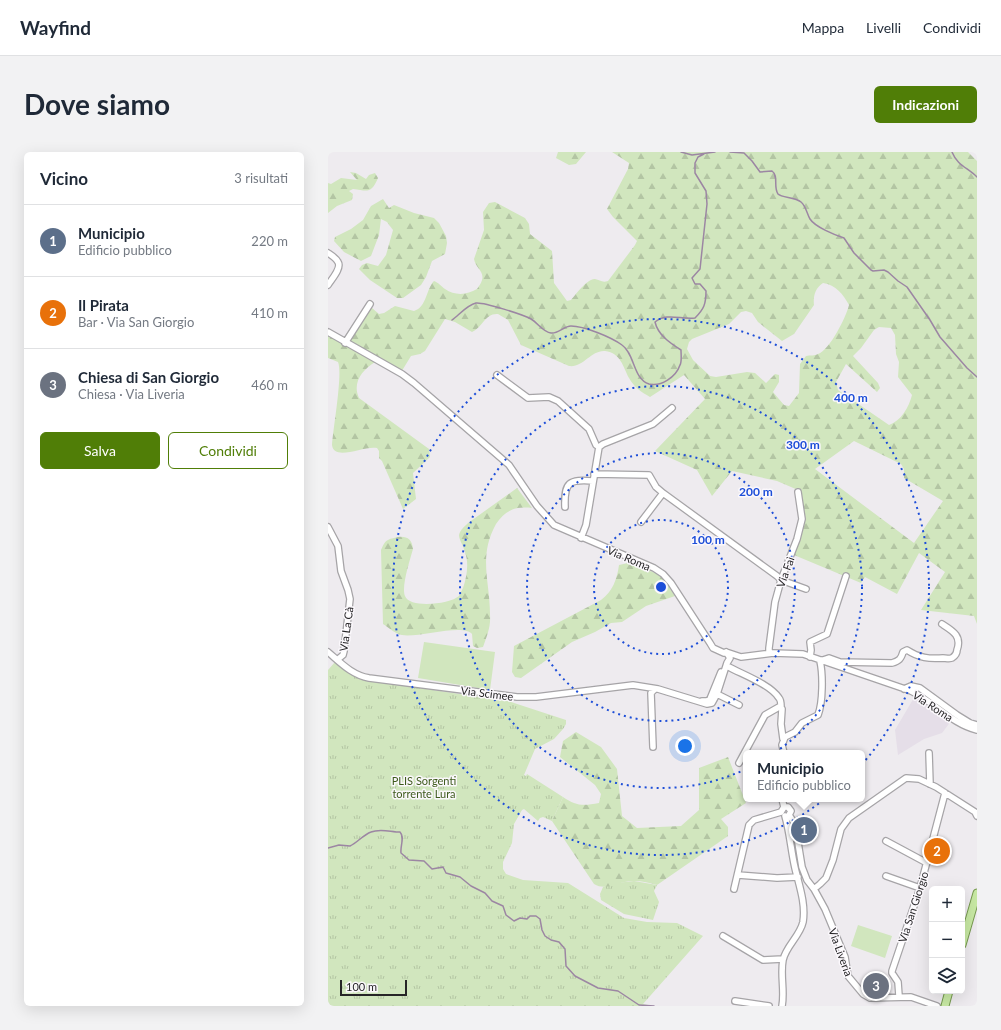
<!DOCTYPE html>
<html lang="it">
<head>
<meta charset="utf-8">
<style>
	:root { --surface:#fff; --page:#f2f2f3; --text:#1f2937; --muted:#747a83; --line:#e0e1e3; --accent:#507e07 }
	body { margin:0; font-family:Lato,sans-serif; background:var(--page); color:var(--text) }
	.controls { position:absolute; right:12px; bottom:12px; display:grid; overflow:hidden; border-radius:6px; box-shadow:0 4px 16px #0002 }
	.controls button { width:36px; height:36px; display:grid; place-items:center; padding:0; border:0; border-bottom:1px solid var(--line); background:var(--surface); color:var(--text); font:20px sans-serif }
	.scale { position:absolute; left:12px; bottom:10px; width:67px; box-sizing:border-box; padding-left:4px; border:2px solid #262527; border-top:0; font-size:11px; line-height:14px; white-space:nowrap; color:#262527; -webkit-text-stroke:3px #fbf8fc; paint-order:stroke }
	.you { position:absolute; left:357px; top:594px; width:14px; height:14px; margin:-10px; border:3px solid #fff; border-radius:50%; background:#1a73e8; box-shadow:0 0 0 6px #1a73e833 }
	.badge { display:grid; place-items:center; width:26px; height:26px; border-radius:50%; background:var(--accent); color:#fff; font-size:13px; font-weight:700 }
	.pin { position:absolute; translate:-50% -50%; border:2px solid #fff; box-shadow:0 1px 4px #0006 }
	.popup { position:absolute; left:415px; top:598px; width:122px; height:52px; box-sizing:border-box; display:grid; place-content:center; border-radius:6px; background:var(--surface); filter:drop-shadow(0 1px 3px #0005); font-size:13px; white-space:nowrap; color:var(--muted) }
	.popup b { font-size:15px; color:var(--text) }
	.popup::after { content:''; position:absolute; left:50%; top:100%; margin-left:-8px; border:8px solid transparent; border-top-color:var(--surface) }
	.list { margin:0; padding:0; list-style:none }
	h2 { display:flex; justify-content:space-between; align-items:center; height:52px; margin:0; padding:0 16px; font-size:17px }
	h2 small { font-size:13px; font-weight:400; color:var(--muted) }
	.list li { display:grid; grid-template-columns:26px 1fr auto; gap:12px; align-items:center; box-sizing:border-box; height:72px; padding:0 16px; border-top:1px solid var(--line) }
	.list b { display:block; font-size:15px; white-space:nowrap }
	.list p { margin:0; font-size:13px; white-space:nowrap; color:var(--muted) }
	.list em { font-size:13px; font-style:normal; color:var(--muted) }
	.actions { display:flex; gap:8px; padding:12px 16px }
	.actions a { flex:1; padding:9px 0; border:1px solid var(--accent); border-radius:6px; text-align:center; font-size:14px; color:var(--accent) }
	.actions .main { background:var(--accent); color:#fff }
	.icon { flex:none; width:22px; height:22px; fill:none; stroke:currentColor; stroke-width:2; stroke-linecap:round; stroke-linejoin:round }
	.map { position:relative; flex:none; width:649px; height:854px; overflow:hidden; border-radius:6px }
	header { display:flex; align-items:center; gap:24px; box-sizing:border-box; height:56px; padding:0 20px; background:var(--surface); border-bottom:1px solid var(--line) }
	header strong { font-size:19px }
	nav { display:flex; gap:22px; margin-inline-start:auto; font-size:14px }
	.intro { display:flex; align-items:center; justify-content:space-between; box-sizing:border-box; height:96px; padding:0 24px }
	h1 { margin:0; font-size:28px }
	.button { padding:10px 18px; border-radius:6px; background:var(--accent); color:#fff; font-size:14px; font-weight:700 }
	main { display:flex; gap:24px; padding:0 24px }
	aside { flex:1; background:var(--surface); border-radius:6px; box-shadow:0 4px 16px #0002 }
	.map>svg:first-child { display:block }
</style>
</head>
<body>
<header>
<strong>Wayfind</strong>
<nav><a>Mappa</a><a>Livelli</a><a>Condividi</a></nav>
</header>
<div class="intro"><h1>Dove siamo</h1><a class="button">Indicazioni</a></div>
<main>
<aside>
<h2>Vicino<small>3 risultati</small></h2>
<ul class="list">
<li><span class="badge" style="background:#5c6f8a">1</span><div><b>Municipio</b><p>Edificio pubblico</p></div><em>220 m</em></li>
<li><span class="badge" style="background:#e8710a">2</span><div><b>Il Pirata</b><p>Bar · Via San Giorgio</p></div><em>410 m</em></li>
<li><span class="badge" style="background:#6b7280">3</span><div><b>Chiesa di San Giorgio</b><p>Chiesa · Via Liveria</p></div><em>460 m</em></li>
</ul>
<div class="actions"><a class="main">Salva</a><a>Condividi</a></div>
</aside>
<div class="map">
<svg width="649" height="854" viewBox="0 0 649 854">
	<defs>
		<pattern id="grass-tufts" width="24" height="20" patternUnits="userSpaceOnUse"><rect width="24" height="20" fill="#d1e6be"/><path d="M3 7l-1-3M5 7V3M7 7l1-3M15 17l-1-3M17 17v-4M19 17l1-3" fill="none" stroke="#b3c5a3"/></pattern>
		<pattern id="forest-firs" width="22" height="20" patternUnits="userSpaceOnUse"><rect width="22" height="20" fill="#d1e6be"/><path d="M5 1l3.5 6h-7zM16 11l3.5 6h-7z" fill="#b3c5a3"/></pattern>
	</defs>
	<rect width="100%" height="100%" fill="#eeebef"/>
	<path fill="#e5dee8" d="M587 544 623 569 614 581 596 587 570 603 567 578Z"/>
	<path fill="url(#grass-tufts)" d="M7 510 19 520 31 527 145 544 174 547 238 568V572L235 577 226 587 207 597 196 623 198 624 199 622 235 645 224 669 215 665 212 666 210 669 196 657 194 658 186 672 184 691 175 710V717L178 722 195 728 240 731 296 766 319 770 349 771 375 784 315 852 325 854H0V518Z
		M306 729 329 733 326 739 331 750 325 768 296 762 273 748 272 742 275 735 288 731Z"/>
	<path fill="url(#forest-firs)" fill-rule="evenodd" d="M230 0H258L248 12 241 13 228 6Z
		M284 0H640L649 9V472L646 464 593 458 617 420 591 401 569 442 537 425 533 431 466 403 476 366 470 338 449 329 404 319 384 344 369 318 327 299 377 247 356 223 322 245C313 240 306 235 301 226 295 215 293 201 277 199 263 198 255 216 241 214L193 193 180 168 170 162C157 161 155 175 144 180L127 170 117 167 97 199 92 202 83 204 72 222 47 210C34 218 24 231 31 246L101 297 102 305 85 321 88 347 75 357 54 309 51 306V299L49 296C37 293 6 310 4 293 5 277 15 221 10 210L0 206V183L13 190 35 157 38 154 44 156 51 162 56 161 67 154 86 159C99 155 98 137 106 129 111 131 113 134 117 137 127 144 139 143 149 137 162 120 148 119 146 107L156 78 155 60 161 51 167 50 197 66 201 72 202 82 224 99 226 131 239 149 243 148C248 142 260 126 267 127 272 128 274 131 280 129L307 93 309 89 285 65 279 57 300 17 301 11ZM495 131C508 133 515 142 521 153 518 165 502 198 490 202 487 204 482 203 478 204L472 212 471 241 461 254 456 253 445 240 451 230V223L447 222 438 231 427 221 419 220 388 225 382 224 365 208 359 197 361 190 364 187 401 172 413 160 418 159 424 161 430 170 454 189 466 182 486 153C485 145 487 136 495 131ZM551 175 563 176 567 183 568 202 571 210 570 225 584 243C581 255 573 269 561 273L510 238 508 230 518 212 549 240 552 236 550 231 525 204 533 196 546 178ZM526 289 573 312 576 317V326L615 349 586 391 487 317Z
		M22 20 28 21 38 27 41 23 47 21 50 26C43 42 40 39 25 37L21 39 25 42 24 48 9 54 0 61V31L3 32 13 26 29 28Z
		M55 47 61 56 66 53 86 61 106 66 111 71 118 84 119 91 117 102 104 109 98 125 93 133 75 146H69L42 128 31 117 34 113 39 111 50 114 58 103 65 78 59 70 53 67 51 83 43 104 33 109 16 100 6 89 7 85 23 77 35 68 43 54Z
		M189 336 204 356C188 354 177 358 168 372 150 405 162 428 162 463 163 474 159 484 155 495L149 496 145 494 144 482C136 471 90 486 74 483 68 482 61 476 55 472L53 398C55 394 56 390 60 388 63 386 67 386 70 385 79 384 84 387 85 397 82 408 73 435 77 444 82 457 122 452 131 444 132 442 134 438 135 436 139 424 141 412 137 400 136 395 131 388 131 383 132 378 137 374 140 371Z
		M300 411 333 423 347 444 318 454 294 470 283 471 267 480 244 490 193 526 187 525 184 520 186 494 273 448C285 439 289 427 291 413Z
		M248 580 273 595 289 617 294 664 309 676 353 674 371 658V616L400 605 418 651 393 667 400 675V684L329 733C322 731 314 729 306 729 292 728 279 740 266 732L224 669 235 645C248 654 255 654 271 651L273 642 267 633 232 605 235 589Z"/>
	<path fill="#d1e6be" d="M96 490 167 500 162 538 90 526Z
		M530 773 564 784 557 806 523 794Z"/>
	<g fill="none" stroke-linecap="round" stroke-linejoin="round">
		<path stroke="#9c86a3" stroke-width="1.5" d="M353 0 364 3 387 0
			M402 0 416 1 424 9 432 20 444 19C451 24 445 35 450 42 454 46 467 45 473 50 478 54 479 62 482 67 487 75 507 83 516 86L526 101 543 118 545 119 556 118 560 120 570 129 579 135 602 168 612 185 639 216 649 225
			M624 0C629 13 640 16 649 25
			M124 168C131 163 139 153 148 151 156 150 196 163 203 167 210 171 215 180 223 181 230 182 236 174 243 174 256 174 283 185 294 193 307 202 305 227 321 232 333 235 348 225 352 213 354 210 353 203 353 198 342 191 330 183 327 170 339 160 353 168 367 166 376 157 378 152 378 139L372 132H367L364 126 372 117 379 52 378 39 367 21V11L370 5 376 2
			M0 696 11 693 22 694C29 691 35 683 43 680 52 676 63 680 72 680 77 685 72 694 73 701L81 708 96 709 104 717 115 715 118 721 132 725 143 734 157 741 164 749 175 754 178 763 186 769 192 766 199 767 202 764H208L212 767 214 778 217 784 223 788 231 790 237 797 238 814 247 824 270 836 290 839 311 853 326 854"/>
		<defs>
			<path id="minor" d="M0 101C3 103 8 106 10 110 14 116 3 128 0 133
				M0 180 74 222 86 231 181 313 209 354 226 373 326 416 335 422 343 431 382 491 385 496 396 501 398 500 413 505 445 501 475 502 583 539C606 550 624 572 649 578
				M17 191 42 152
				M169 223 200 246 221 245 230 249 261 277 268 293 271 295
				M266 322 321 323 328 335 335 341 449 424 453 428 478 437
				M237 355C236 330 241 327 265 329
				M313 370 335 341
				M0 375 10 394 13 419 20 438 22 447 16 499 15 503 9 508
				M253 386 258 373 271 295 275 292 325 272 344 256
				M0 500C13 511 24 523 41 526L189 545H208L305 533 330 537 379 552 384 551 389 542 399 511 402 506 398 500
				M441 501V496L447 450 453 428 469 387 474 367 470 340
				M482 505 483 498 482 490 499 482 518 424
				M399 514C413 522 442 532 451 546 453 548 453 552 453 555
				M576 537 583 534 592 536 629 563 642 571 649 573
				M389 542 411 553
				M374 549H379L382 547 393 520
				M325 595 323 541 327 537
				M456 601 454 593 457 585 467 580 474 571 490 563C495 550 495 522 492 509L501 506 512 510 564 511C571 509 573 507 575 500L579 498C591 506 601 507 615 506 617 506 622 507 624 506 627 504 629 501 629 498 634 484 625 479 614 472
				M601 601 602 632
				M411 611 437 563 451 555H453L454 557 453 572 455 587
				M454 647 456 655
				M453 660 456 655H460L463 659 461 663
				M461 663 467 672 474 715 479 728 486 737 497 757 517 805 520 824 535 842 542 846 583 845 609 854
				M558 689 599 711
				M410 723 449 726 470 725
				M558 724 592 736
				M406 737 421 673 426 668 453 660
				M486 737 492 732 498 726 505 708 513 677 521 666 578 626 591 627 608 635 647 660 649 664
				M395 784 435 808 455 807
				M571 844 570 830 564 821V819L592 736 617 641
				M407 849 441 854
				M454 854C457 839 452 823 455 808 458 794 472 784 475 770 478 752 471 733 467 716 463 699 462 681 457 664"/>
			<path id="major" d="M634 793 649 741
				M617 854 621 839"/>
		</defs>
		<use href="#minor" stroke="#a6a4a7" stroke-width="8"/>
		<use href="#major" stroke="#769a4f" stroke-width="9"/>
		<use href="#minor" stroke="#fff" stroke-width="5.5"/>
		<use href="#major" stroke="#c7e8a3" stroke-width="7"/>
	</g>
	<g fill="none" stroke="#1d4ed8" stroke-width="2" stroke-dasharray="2 4">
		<circle cx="333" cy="435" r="67"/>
		<circle cx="333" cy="435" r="134"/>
		<circle cx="333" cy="435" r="201"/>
		<circle cx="333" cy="435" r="268"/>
	</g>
	<g text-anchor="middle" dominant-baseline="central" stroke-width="3" stroke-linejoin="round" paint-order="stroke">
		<g font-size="11" fill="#262527" stroke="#fbf8fc">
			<text transform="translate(301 406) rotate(23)">Via Roma</text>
			<text transform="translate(457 420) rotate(-70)">Via Faì</text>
			<text transform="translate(18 477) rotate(-82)">Via La Cà</text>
			<text transform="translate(159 541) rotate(7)">Via Scimee</text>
			<text transform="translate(605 554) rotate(33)">Via Roma</text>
			<text transform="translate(585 755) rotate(-72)">Via San Giorgio</text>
			<text transform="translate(513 800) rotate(70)">Via Liveria</text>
		</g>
		<g font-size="11" fill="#3d5a1b" stroke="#fbf8fc">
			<text x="96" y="628">PLIS Sorgenti<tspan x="96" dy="13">torrente Lura</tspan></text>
		</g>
	</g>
	<circle cx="333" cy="435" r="6" fill="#1d4ed8" stroke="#fbf8fc" stroke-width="2"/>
	<g font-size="12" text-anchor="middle" font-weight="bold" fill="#1d4ed8" stroke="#fbf8fc" stroke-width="3" stroke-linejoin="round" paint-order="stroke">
		<text x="523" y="250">400 m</text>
		<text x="475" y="297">300 m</text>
		<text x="428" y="344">200 m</text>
		<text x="380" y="392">100 m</text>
	</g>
</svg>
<div class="controls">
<button>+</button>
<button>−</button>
<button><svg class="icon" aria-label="layers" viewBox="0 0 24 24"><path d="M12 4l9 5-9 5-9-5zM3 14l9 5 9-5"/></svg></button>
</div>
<div class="scale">100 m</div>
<div class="you"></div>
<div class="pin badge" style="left:476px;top:678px;background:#5c6f8a">1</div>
<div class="popup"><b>Municipio</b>Edificio pubblico</div>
<div class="pin badge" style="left:609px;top:699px;background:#e8710a">2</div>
<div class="pin badge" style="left:548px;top:834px;background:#6b7280">3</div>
</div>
</main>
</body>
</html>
